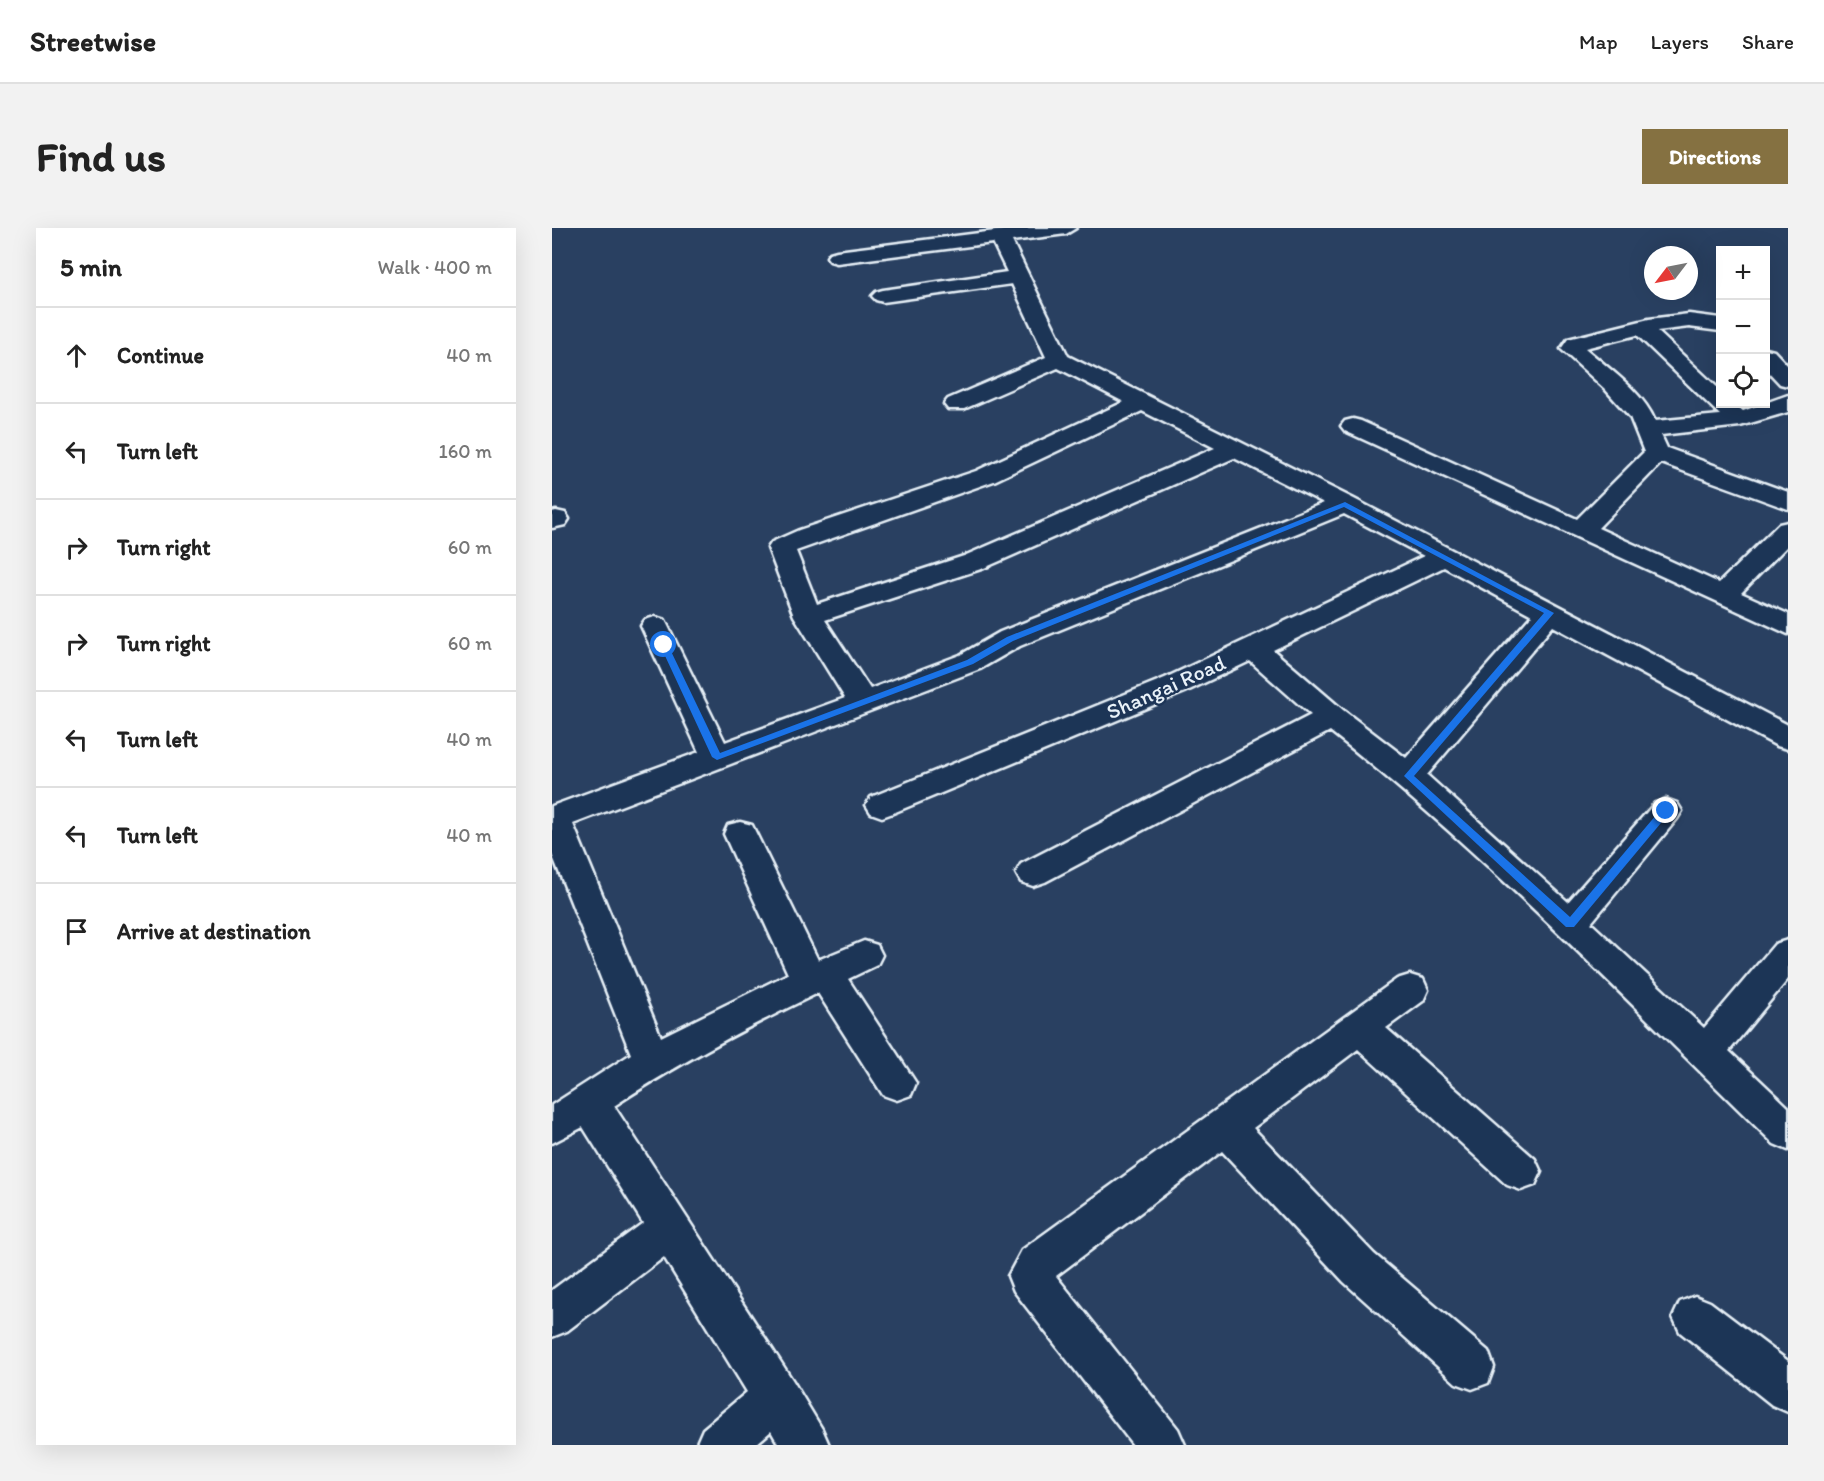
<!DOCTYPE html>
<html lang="en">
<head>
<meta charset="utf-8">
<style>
	:root { --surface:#fff; --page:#f2f2f2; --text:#222; --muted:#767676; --line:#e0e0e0; --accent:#857141 }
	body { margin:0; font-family:Itim,sans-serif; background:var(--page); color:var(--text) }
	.controls { position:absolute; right:18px; top:18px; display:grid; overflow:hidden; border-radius:0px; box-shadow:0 6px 24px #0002 }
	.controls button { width:54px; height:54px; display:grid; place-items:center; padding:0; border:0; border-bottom:2px solid var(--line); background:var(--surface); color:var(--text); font:30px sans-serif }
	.compass { position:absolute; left:1092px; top:18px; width:54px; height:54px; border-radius:50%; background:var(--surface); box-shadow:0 6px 24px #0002; rotate:238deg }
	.stop { position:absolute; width:18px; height:18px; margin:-14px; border:4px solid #1a73e8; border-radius:50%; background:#fff }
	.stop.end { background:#1a73e8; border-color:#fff; box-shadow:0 2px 6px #0008 }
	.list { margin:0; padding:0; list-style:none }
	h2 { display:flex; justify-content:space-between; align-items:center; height:78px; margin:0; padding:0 24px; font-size:26px }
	h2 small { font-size:20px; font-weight:400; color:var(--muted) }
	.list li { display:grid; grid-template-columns:39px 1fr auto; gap:18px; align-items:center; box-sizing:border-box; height:96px; padding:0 24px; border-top:2px solid var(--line) }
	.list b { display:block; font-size:22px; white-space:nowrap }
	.list em { font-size:20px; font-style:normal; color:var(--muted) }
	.icon { flex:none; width:33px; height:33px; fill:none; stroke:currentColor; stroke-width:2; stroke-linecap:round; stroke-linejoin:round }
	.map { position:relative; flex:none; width:1236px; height:1217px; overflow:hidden; border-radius:0px }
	header { display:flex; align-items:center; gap:36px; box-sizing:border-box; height:84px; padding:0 30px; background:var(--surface); border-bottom:2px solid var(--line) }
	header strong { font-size:28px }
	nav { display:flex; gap:33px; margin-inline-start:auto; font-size:21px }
	.intro { display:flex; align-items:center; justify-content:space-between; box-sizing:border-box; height:144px; padding:0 36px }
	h1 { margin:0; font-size:42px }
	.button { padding:15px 27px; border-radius:0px; background:var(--accent); color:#fff; font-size:21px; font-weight:700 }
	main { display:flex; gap:36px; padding:0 36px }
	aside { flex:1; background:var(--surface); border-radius:0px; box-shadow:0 6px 24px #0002 }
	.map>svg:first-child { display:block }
</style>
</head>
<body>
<header>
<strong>Streetwise</strong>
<nav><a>Map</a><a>Layers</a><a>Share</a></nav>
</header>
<div class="intro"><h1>Find us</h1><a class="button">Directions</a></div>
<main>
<aside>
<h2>5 min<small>Walk · 400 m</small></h2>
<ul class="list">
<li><svg class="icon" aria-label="ahead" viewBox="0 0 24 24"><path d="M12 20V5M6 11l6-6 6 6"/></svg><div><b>Continue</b></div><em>40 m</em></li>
<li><svg class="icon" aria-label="left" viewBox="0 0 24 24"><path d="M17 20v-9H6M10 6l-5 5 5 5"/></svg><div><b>Turn left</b></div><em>160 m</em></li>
<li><svg class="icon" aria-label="right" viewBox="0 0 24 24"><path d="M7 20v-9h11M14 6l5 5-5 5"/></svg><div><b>Turn right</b></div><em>60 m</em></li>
<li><svg class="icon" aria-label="right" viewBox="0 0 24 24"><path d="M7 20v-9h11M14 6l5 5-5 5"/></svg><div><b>Turn right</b></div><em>60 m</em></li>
<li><svg class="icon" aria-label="left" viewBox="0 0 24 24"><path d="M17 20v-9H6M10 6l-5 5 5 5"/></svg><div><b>Turn left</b></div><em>40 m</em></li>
<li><svg class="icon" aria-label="left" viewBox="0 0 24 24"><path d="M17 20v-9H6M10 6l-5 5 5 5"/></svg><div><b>Turn left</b></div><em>40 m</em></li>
<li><svg class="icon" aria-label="arrive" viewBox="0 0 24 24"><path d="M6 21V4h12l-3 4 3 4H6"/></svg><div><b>Arrive at destination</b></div></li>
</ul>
</aside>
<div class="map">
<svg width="1236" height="1217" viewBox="0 0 1236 1217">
	<rect width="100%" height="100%" fill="#294061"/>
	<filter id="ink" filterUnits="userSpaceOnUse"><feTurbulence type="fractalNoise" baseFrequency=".0167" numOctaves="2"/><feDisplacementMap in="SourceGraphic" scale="12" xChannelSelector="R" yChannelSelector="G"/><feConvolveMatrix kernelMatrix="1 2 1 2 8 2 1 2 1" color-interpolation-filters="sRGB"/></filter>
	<g filter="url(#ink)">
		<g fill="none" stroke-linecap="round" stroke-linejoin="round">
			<defs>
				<path id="minor" d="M467 0H524L514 6 460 13 516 128 802 271 1236 497V521L1225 518 1001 398 875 547 1016 674 1103 575 1114 571 1125 575 1130 583 1125 591 1039 695 1152 800 1223 716 1236 712V751L1177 823 1236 879V922L1222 916C1078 776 937 628 778 503L493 654 481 658 469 654 464 645 469 636 759 487 698 433 633 464 341 585 330 589 319 585 314 577 319 569 613 450 872 328 792 286 468 418 428 441 21 596 109 809 236 746 172 606 176 597 188 594 200 597 266 732 312 713 325 717 330 727 325 737 296 751 364 855 359 867 345 872 331 867 266 765C195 799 127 835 62 878L241 1153 270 1201 277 1217H227L219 1203 203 1217H144L151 1201 195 1164 112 1029 15 1103 0 1109V1062L91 995 31 899 0 915V877L79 826 0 626V578L147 524 89 398 93 392 103 389 113 392 173 514 293 470 242 388 216 320 220 314 247 302 424 243 572 174 506 140 412 181H396L392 176 396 171 494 129 460 56 331 74 324 72 320 68 324 64 331 62 455 44 441 15 285 35 278 33 275 29 278 25 285 23ZM590 183 663 220 412 328 265 376 244 323 442 253ZM682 230 772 275 448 404 408 427 318 461 273 392 432 340ZM892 339 980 387 854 530 791 482 721 422Z
					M1137 86 1168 90V103L1137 99 1105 103 1168 162V176H1182L1191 183 1236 167V184L1188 198 1109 207 1115 220 1236 264V281L1109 235 1046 300 1167 355 1227 296 1236 294V317L1189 365 1236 386V406L793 203 789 198 793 193 801 191 809 193 1025 291 1092 224 1078 189 1053 161 1009 121 1016 111 1097 91ZM1085 107 1168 187 1103 193C1091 164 1057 141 1033 120Z
					M1214 121 1222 123 1236 138V158L1228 156 1214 141Z
					M4 283 13 285 17 291 13 297 0 300V284Z
					M858 747 871 751 876 762 871 773 834 800 983 931 989 944 983 957 969 962 955 957 806 821 701 900 822 1026 936 1123 942 1139 936 1155 920 1161 904 1155 792 1054 670 923 504 1048 626 1201 633 1217H581L462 1063 456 1048 470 1022 845 751Z
					M1143 1068 1158 1074 1236 1133V1184L1220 1177 1128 1104 1121 1089 1128 1074Z"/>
			</defs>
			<use href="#minor" stroke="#e8f1f8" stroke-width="5"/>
			<use href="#minor" fill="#1d3557" fill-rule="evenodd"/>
		</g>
	</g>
	<path fill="#1a73e8" d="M793 274 1002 385 862 548 1018 689 1110 580 1119 583 1022 699H1014L852 548 992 385 792 279 461 413 421 436 165 532 160 529 108 417 112 414 116 417 168 525 415 432 455 409Z"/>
	<g text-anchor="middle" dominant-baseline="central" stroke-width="5" stroke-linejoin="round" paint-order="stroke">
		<g font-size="22" fill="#e8f1f8" stroke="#1d3557">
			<text transform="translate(614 459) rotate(-24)">Shangai Road</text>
		</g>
	</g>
</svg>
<div class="controls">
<button>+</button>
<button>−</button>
<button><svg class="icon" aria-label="locate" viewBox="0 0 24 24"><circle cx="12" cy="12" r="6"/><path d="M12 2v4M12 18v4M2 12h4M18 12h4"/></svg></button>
</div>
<svg class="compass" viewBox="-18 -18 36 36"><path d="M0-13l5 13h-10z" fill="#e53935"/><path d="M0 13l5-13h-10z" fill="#767676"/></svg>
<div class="stop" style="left:112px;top:417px"></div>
<div class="stop end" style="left:1114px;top:583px"></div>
</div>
</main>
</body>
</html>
